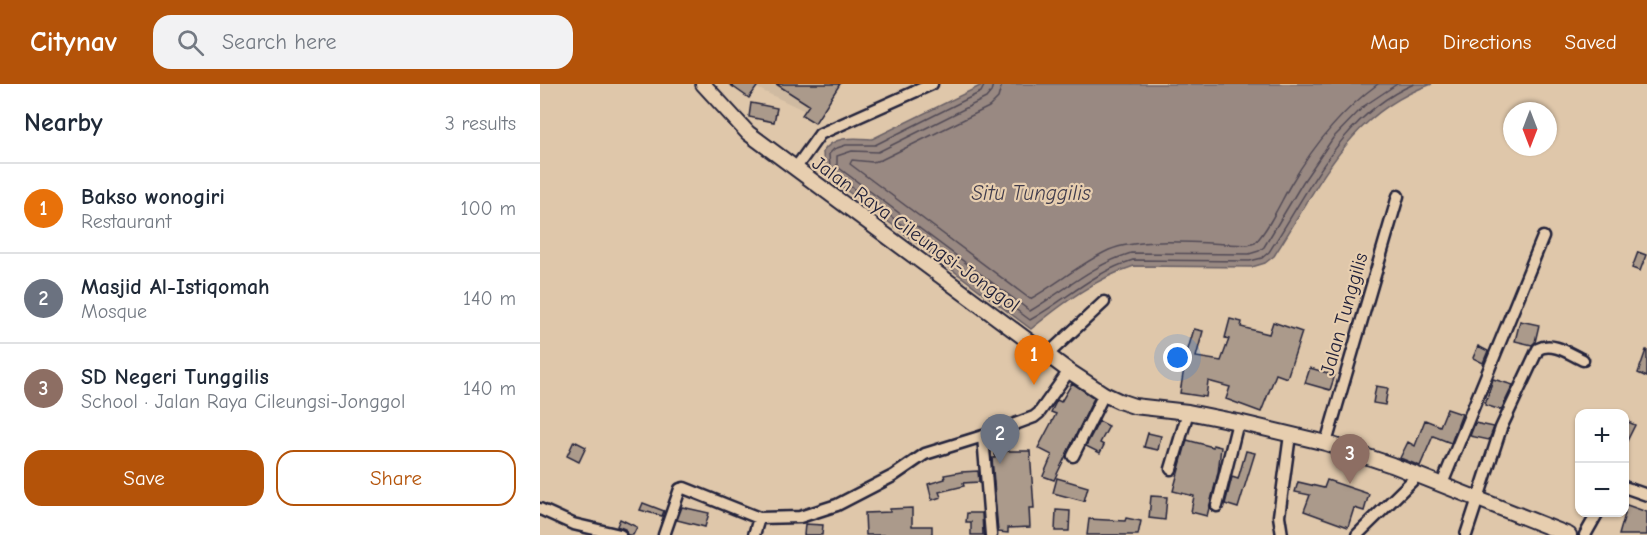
<!DOCTYPE html>
<html lang="en">
<head>
<meta charset="utf-8">
<style>
	:root { --surface:#fff; --page:#f2f2f3; --text:#1f2937; --muted:#747a83; --line:#e0e1e3; --accent:#b45309 }
	body { margin:0; font-family:"Comic Neue",sans-serif; background:var(--page); color:var(--text) }
	.controls { position:absolute; right:18px; bottom:18px; display:grid; overflow:hidden; border-radius:12px; box-shadow:0 2px 4px #0004 }
	.controls button { width:54px; height:54px; display:grid; place-items:center; padding:0; border:0; border-bottom:2px solid var(--line); background:var(--surface); color:var(--text); font:30px sans-serif }
	.compass { position:absolute; left:963px; top:18px; width:54px; height:54px; border-radius:50%; background:var(--surface); box-shadow:0 2px 4px #0004; rotate:180deg }
	.you { position:absolute; left:638px; top:274px; width:21px; height:21px; margin:-15px; border:4px solid #fff; border-radius:50%; background:#1a73e8; box-shadow:0 0 0 9px #1a73e833 }
	.badge { display:grid; place-items:center; width:39px; height:39px; border-radius:50%; background:var(--accent); color:#fff; font-size:20px; font-weight:700 }
	.pin { position:absolute; translate:-50% -50px; filter:drop-shadow(0 2px 3px #0008) }
	.pin::after { content:''; position:absolute; top:32px; width:21px; height:18px; background:inherit; clip-path:polygon(0 0,100% 0,50% 100%) }
	.list { margin:0; padding:0; list-style:none }
	h2 { display:flex; justify-content:space-between; align-items:center; height:78px; margin:0; padding:0 24px; font-size:26px }
	h2 small { font-size:20px; font-weight:400; color:var(--muted) }
	.list li { display:grid; grid-template-columns:39px 1fr auto; gap:18px; align-items:center; box-sizing:border-box; height:90px; padding:0 24px; border-top:2px solid var(--line) }
	.list b { display:block; font-size:22px; white-space:nowrap }
	.list p { margin:0; font-size:20px; white-space:nowrap; color:var(--muted) }
	.list em { font-size:20px; font-style:normal; color:var(--muted) }
	.actions { display:flex; gap:12px; padding:18px 24px }
	.actions a { flex:1; padding:14px 0; border:2px solid var(--accent); border-radius:18px; text-align:center; font-size:21px; color:var(--accent) }
	.actions .main { background:var(--accent); color:#fff }
	.icon { flex:none; width:33px; height:33px; fill:none; stroke:currentColor; stroke-width:2; stroke-linecap:round; stroke-linejoin:round }
	.map { position:relative; flex:none; width:1107px; height:451px; overflow:hidden }
	header { display:flex; align-items:center; gap:36px; box-sizing:border-box; height:84px; padding:0 30px; background:var(--accent); color:#fff }
	header strong { font-size:28px }
	nav { display:flex; gap:33px; margin-inline-start:auto; font-size:21px }
	.search { width:420px; height:54px; background:var(--page); display:flex; align-items:center; gap:15px; box-sizing:border-box; padding:0 21px; border-radius:18px; color:var(--muted); font-size:22px }
	main { display:flex }
	aside { flex:1; background:var(--surface) }
	.map>svg:first-child { display:block }
</style>
</head>
<body>
<header>
<strong>Citynav</strong>
<div class="search"><svg class="icon" aria-label="search" viewBox="0 0 24 24"><circle cx="10" cy="10" r="6"/><path d="M15 15l6 6"/></svg>Search here</div>
<nav><a>Map</a><a>Directions</a><a>Saved</a></nav>
</header>
<main>
<aside>
<h2>Nearby<small>3 results</small></h2>
<ul class="list">
<li><span class="badge" style="background:#e8710a">1</span><div><b>Bakso wonogiri</b><p>Restaurant</p></div><em>100 m</em></li>
<li><span class="badge" style="background:#6b7280">2</span><div><b>Masjid Al-Istiqomah</b><p>Mosque</p></div><em>140 m</em></li>
<li><span class="badge" style="background:#8d6e63">3</span><div><b>SD Negeri Tunggilis</b><p>School · Jalan Raya Cileungsi-Jonggol</p></div><em>140 m</em></li>
</ul>
<div class="actions"><a class="main">Save</a><a>Share</a></div>
</aside>
<div class="map">
<svg width="1107" height="451" viewBox="0 0 1107 451">
	<rect width="100%" height="100%" fill="#dfc7aa"/>
	<filter id="ink" filterUnits="userSpaceOnUse"><feTurbulence type="fractalNoise" baseFrequency=".0167" numOctaves="2"/><feDisplacementMap in="SourceGraphic" scale="12" xChannelSelector="R" yChannelSelector="G"/><feConvolveMatrix kernelMatrix="1 2 1 2 8 2 1 2 1" color-interpolation-filters="sRGB"/></filter>
	<g filter="url(#ink)">
		<path fill="#cfbaa1" d="M208 0H299L278 33Z"/>
		<path fill="#998982" stroke="#696066" stroke-width="1.5" d="M444 0H892C806 30 780 102 734 172L725 179 712 183 594 182C556 194 522 220 491 245L290 94 284 87 283 68C294 51 315 54 332 55Z"/>
		<g fill="none" stroke-linecap="round" stroke-linejoin="round">
			<path stroke="#524b57" stroke-width="1.5" d="M445 0 441 8 335 61H306L294 65 289 70 290 84 294 90 490 236C526 216 552 189 593 176L710 177 722 174 729 168C770 106 801 31 874 0
				M453 0 451 8 446 14 338 68 312 67 297 72V81L299 84 490 227C524 207 552 181 591 169L709 170 719 167 724 163 763 98 793 54 824 22 857 0
				M462 0 458 14 449 23 341 76 332 78 312 76 310 80 490 215C517 200 541 179 569 166 601 152 671 160 708 161L715 159C730 143 740 119 751 100 774 61 802 26 838 0"/>
		</g>
		<path fill="#ab9a8b" stroke="#22223b" stroke-width="1.5" d="M189 0H219L209 14Z
			M236 0H300L275 39 262 31 269 21Z
			M211 19 237 24 234 38 209 33Z
			M1098 168 1106 171 1100 187 1092 184Z
			M690 235 702 238 701 243 729 250 733 238 762 248 747 294 736 290 721 328 686 315 690 303 668 297 666 313 640 309 646 272 654 245 663 247 656 273 681 277 689 255 685 254Z
			M980 237 999 241 995 258 992 261 975 257Z
			M938 262 948 267 943 279 933 274Z
			M1106 266H1107V293L1098 289Z
			M770 284 795 291 790 306 765 299Z
			M953 295 973 301 961 326 945 321Z
			M532 299 554 314 514 396 503 392 512 371 498 364 516 330 511 328 517 316 521 318Z
			M836 302 848 304 845 321 833 319Z
			M907 325 922 330 911 359 893 352 880 382 860 374 868 358 875 362 885 336 900 342Z
			M1084 336 1095 341 1084 363Z
			M559 337 569 342 560 359 564 361 560 369 546 362Z
			M935 339 954 343 949 356 930 352Z
			M608 349 621 352 618 366 604 363Z
			M647 356 673 363V361L681 363 678 389 667 432 651 428 654 412 633 407Z
			M34 357 46 363 39 378 27 372Z
			M455 358H468V367H490L494 424H489L490 443 468 444V449L458 448 452 374H455Z
			M706 367 715 369 698 424 685 420 692 393 698 395Z
			M438 387 439 398 423 399 424 402 399 408 401 413 392 416 388 400 405 395 404 391 421 388Z
			M517 394 548 403 544 417 513 409Z
			M787 396 829 410 824 427 814 424 808 443 764 427 770 411 755 408 758 398 784 404Z
			M611 412 627 413 625 436 609 434Z
			M103 419 124 427 122 432 100 426Z
			M1084 420 1107 428V451H1079L1085 430Z
			M142 423 169 429 165 443 137 436Z
			M372 424V442H392V451H326L325 429 350 428V425Z
			M516 426 530 427 529 447H515Z
			M427 429H442L443 451H431V438H426Z
			M586 434 601 437 598 451H547L549 435 585 437Z
			M80 435 97 443 93 451H87L85 445 77 442Z
			M265 440 283 441 282 451H264Z"/>
		<g fill="none" stroke-linecap="round" stroke-linejoin="round">
			<defs>
				<path id="minor" d="M255 85 280 50 392 0
					M507 271 564 218
					M443 352 451 451
					M786 359 858 112
					M533 372 564 310
					M631 385 648 328
					M902 400 1003 153
					M1084 403 1107 411
					M677 422 698 338
					M0 425 33 440 80 451
					M124 451 140 405 144 404 219 434 260 433 297 421 353 392 385 370 443 352 494 333 499 329 529 287
					M214 451 219 434
					M742 451 739 432 750 351
					M817 451 878 391
					M926 451 961 344 998 265C1013 257 1030 270 1043 276
					M1045 451 1058 428"/>
				<path id="major" d="M163 0 208 49 529 287 564 310 579 317 594 322 648 328 698 338 786 359 852 381 1029 451"/>
			</defs>
			<use href="#minor" stroke="#22223b" stroke-width="15"/>
			<use href="#major" stroke="#22223b" stroke-width="18"/>
			<use href="#minor" stroke="#e7ceaf" stroke-width="10"/>
			<use href="#major" stroke="#e7ceaf" stroke-width="14"/>
		</g>
	</g>
	<g text-anchor="middle" dominant-baseline="central" stroke-width="4.5" stroke-linejoin="round" paint-order="stroke">
		<g font-size="20" fill="#22223b" stroke="#e7ceaf">
			<text transform="translate(376 150) rotate(36)">Jalan Raya Cileungsi-Jonggol</text>
			<text transform="translate(804 230) rotate(-74)">Jalan Tunggilis</text>
		</g>
		<g font-size="21" font-style="italic" fill="#403c4d" stroke="#e7ceaf">
			<text x="491" y="109">Situ Tunggilis</text>
		</g>
	</g>
</svg>
<div class="controls">
<button>+</button>
<button>−</button>
</div>
<svg class="compass" viewBox="-18 -18 36 36"><path d="M0-13l5 13h-10z" fill="#e53935"/><path d="M0 13l5-13h-10z" fill="#747a83"/></svg>
<div class="you"></div>
<div class="pin badge" style="left:494px;top:301px;background:#e8710a">1</div>
<div class="pin badge" style="left:460px;top:380px;background:#6b7280">2</div>
<div class="pin badge" style="left:810px;top:400px;background:#8d6e63">3</div>
</div>
</main>
</body>
</html>
